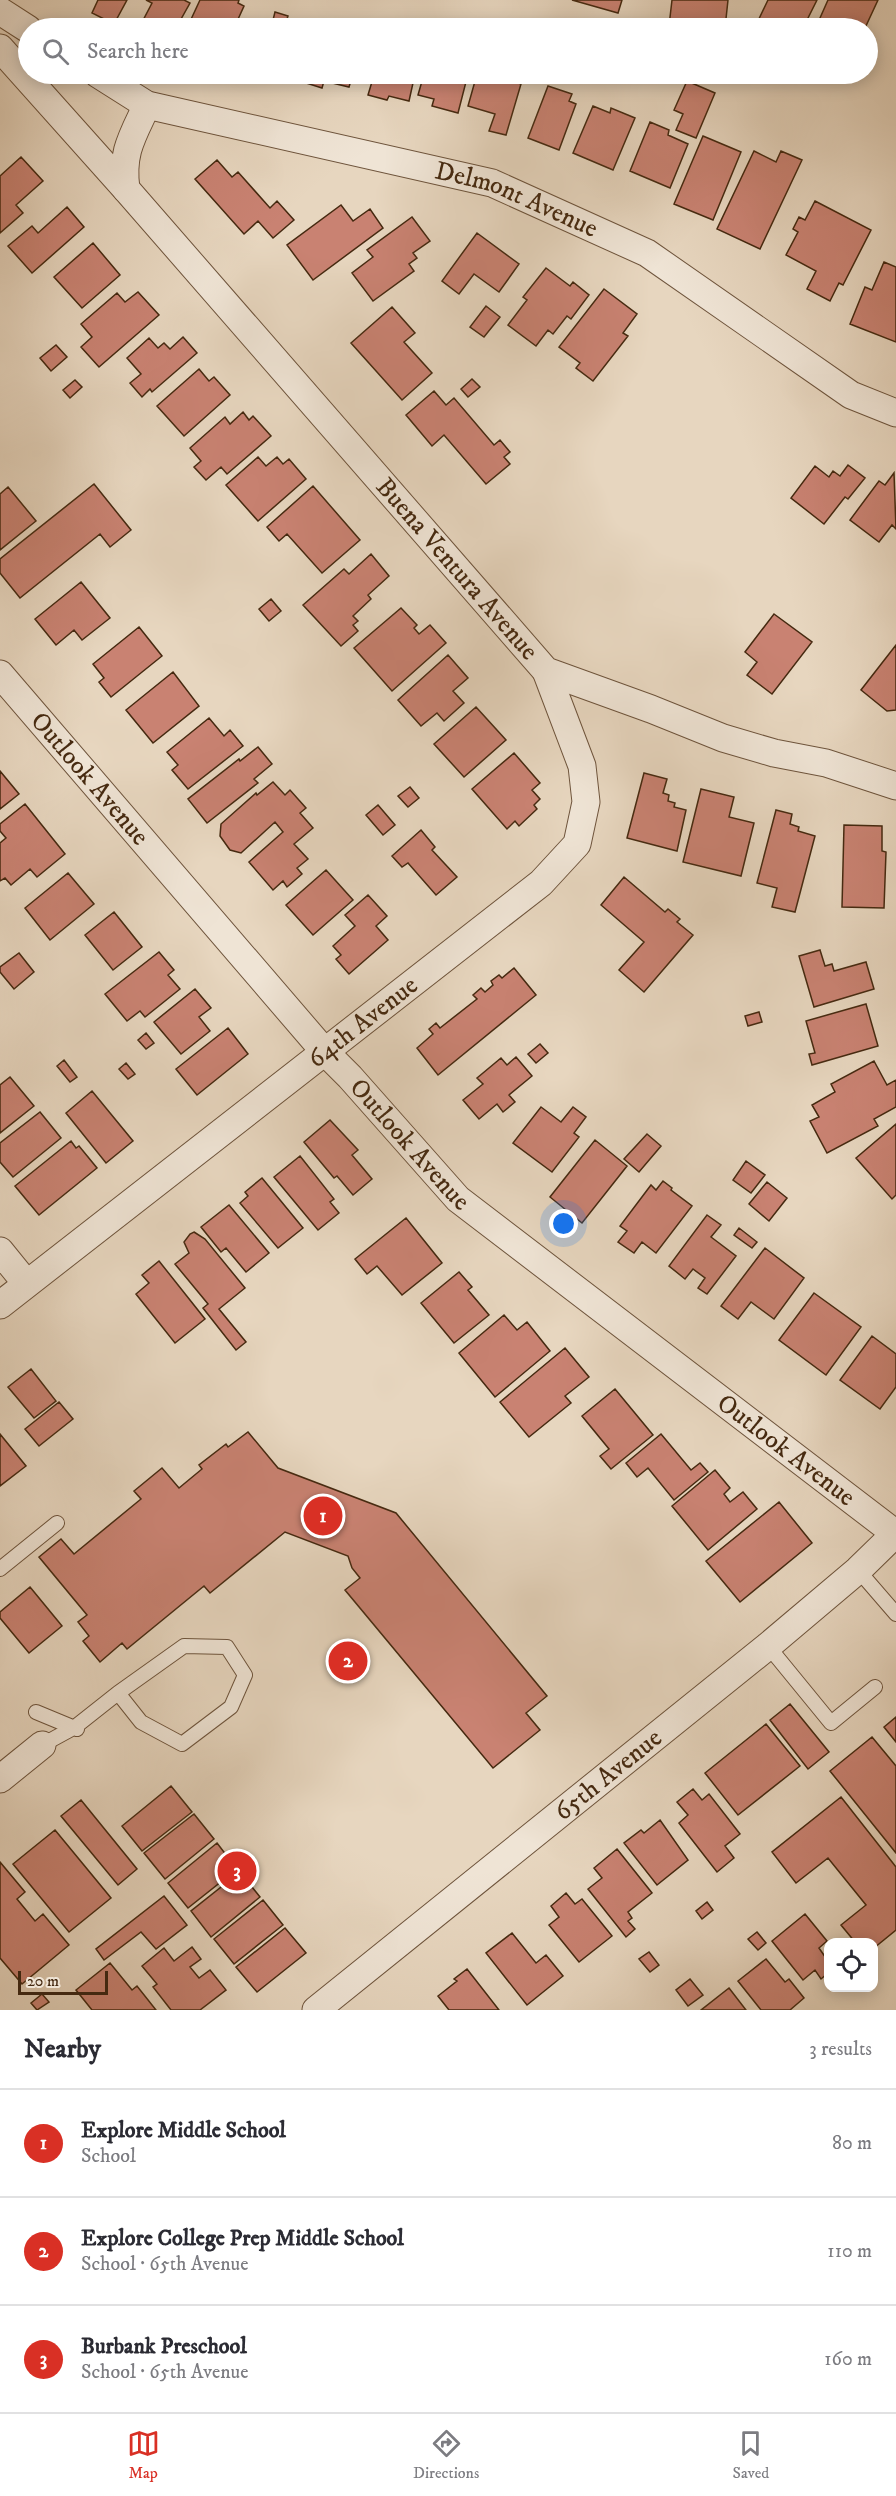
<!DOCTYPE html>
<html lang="en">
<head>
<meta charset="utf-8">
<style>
	:root { --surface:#fff; --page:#f7f7f7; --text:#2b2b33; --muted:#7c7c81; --line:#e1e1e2; --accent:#d93025 }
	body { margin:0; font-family:"IM FELL DW Pica",serif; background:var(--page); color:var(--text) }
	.controls { position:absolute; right:18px; bottom:18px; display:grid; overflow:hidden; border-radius:12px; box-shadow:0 3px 15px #0003 }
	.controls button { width:54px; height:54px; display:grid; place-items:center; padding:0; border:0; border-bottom:2px solid var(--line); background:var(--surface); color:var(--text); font:30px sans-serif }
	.scale { position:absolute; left:18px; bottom:15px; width:90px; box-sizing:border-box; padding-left:6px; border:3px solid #452910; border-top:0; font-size:16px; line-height:21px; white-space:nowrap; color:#452910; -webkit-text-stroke:4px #efe4d5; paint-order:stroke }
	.you { position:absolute; left:564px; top:1224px; width:21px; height:21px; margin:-15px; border:4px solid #fff; border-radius:50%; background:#1a73e8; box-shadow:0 0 0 9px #1a73e833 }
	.badge { display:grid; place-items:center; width:39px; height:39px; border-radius:50%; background:var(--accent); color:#fff; font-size:20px; font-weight:700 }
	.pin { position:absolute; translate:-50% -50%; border:3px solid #fff; box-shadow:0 2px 6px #0006 }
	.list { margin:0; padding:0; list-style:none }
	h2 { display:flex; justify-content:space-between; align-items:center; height:78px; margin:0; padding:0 24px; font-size:26px }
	h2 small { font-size:20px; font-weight:400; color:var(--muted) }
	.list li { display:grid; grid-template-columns:39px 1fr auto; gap:18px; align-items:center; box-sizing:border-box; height:108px; padding:0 24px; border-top:2px solid var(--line) }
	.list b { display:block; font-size:22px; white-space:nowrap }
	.list p { margin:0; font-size:20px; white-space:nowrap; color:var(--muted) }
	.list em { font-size:20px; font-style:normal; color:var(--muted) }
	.icon { flex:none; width:33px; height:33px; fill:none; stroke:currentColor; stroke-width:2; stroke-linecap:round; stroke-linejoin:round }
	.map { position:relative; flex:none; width:896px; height:2010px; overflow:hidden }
	.search { position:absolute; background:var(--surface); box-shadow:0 3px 15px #0003; left:18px; right:18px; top:18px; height:66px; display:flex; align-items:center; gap:15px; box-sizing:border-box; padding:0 21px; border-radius:33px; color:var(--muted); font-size:22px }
	.sheet { height:402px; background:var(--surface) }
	nav { display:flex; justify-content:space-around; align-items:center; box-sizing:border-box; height:84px; border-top:2px solid var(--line); background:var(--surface); font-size:16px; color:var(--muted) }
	nav a { display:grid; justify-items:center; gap:3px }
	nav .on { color:var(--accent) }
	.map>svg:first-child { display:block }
</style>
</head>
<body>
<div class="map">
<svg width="896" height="2010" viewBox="0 0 896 2010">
	<rect width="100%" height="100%" fill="#e7d6bf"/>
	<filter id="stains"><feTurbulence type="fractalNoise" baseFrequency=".00333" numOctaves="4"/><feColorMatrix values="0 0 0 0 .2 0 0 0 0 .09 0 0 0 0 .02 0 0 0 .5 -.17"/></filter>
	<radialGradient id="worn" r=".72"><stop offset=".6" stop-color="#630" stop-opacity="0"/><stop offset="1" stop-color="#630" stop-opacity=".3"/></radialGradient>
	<path fill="#c98272" stroke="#452910" stroke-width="1.5" d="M98 0H127L114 24 92 13Z
		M146 0H184L190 3 176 28H139L152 3Z
		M200 0H239L238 3 244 6 234 28H187Z
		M572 0H622L618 13Z
		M672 0H728L725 28 669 26Z
		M768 0H817L803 28H764L756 25Z
		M828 0H878L865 28H820L816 27Z
		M275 12 288 16 284 28H271Z
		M376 20 408 28H373Z
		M260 74H292L290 82Z
		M305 74H353L349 87 324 81 322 88 303 82Z
		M370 74H412L410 82 413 83 409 101 389 96 387 100 368 95 374 75Z
		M424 74H468L458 113 432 106 434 99 418 95Z
		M477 74H511L509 80 521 84 506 135 489 131 495 114 468 106Z
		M687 81 715 93 696 138 676 130 683 114 674 110Z
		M548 86 572 94 569 101 576 104 559 150 528 138Z
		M593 106 610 113 611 108 635 118 613 170 573 153Z
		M650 122 669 130 668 135 688 144 670 188 630 171Z
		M703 136 741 152 713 220 674 204Z
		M754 151 776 162 781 151 802 160 760 249 717 229Z
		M21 157 43 181 16 205 23 213 0 233V176Z
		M217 160 232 177 238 172 270 208 277 201 294 220 273 238 258 221 244 234 195 179Z
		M815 201 871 230 843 285 839 283 830 301 807 289 816 271 786 255 798 232 793 229 799 217 805 220Z
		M341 205 353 221 370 209 383 228 313 280 287 245Z
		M67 207 84 227 32 273 8 246 32 226 38 233Z
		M412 217 430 241 413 253 417 258 409 264 414 271 373 301 352 273 373 257 367 250Z
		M477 233 519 264 499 292 474 274 459 294 442 281Z
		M93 243 120 275 82 308 54 277Z
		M884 262 896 267V342L850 324 865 287 872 290Z
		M546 268 570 286 573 282 589 295 571 319 567 316 553 334 548 330 536 346 508 325 527 300 523 297Z
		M604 289 637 314 623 333 628 336 593 381 576 368 580 363 559 347Z
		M138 292 159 315 99 367 81 347 92 337 81 324 117 293 125 302Z
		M486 306 500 317 484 337 470 327Z
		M392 307 415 333 404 342 432 373 402 400 351 343Z
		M183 337 197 353 152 392 150 389 142 397 130 383 141 374 127 358 149 338 158 348 164 343 170 349Z
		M56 345 67 357 51 371 40 358Z
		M199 369 209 381 214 377 230 395 184 436 157 406Z
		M472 379 480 387 468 397 461 389Z
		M75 380 82 387 70 398 63 390Z
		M434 391 446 405 454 398 494 445 500 440 510 452 504 457 510 464 486 484 444 435 432 446 406 415Z
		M243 412 249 420 253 416 271 436 227 474 221 467 206 480 194 467 201 461 190 448 225 417 230 424Z
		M258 457 266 466 277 457 283 464 289 459 306 479 258 521 226 485Z
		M848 465 865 478 848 499 845 497 824 524 791 498 815 466 829 477 833 471 840 476Z
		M894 473 896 529 892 525 879 542 850 520 879 481 885 485Z
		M94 484 131 530 110 547 100 534 20 598 0 573V559Z
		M313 486 360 540 322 573 287 534 279 541 267 527Z
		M8 487 36 521 0 550V494Z
		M371 554 389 576 368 595 371 599 353 616 358 621 353 625 358 631 341 646 303 605 344 569 349 574Z
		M81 582 110 618 82 640 74 630 56 645 35 619Z
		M271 599 281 611 269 621 259 609Z
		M401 608 417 625 414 628 419 634 430 625 446 643 392 691 354 648Z
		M774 614 812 642 772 694 747 675 757 662 745 652Z
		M139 627 162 656 111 697 99 682 104 678 93 664Z
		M896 645V710L887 711 861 690Z
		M448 655 468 678 453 691 464 703 444 721 437 713 421 726 398 700Z
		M173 672 199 706 153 743 126 710Z
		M476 707 506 740 464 777 434 744Z
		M209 718 224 736 230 730 243 746 188 789 172 770 178 765 167 752Z
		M258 747 272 764 254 779 258 783 207 823 188 799 239 759 240 761Z
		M514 753 540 783 532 790 540 799 534 805 537 809 519 826 515 821 507 829 472 789Z
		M0 771 19 794 0 809Z
		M644 773 667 779 663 793 669 795 668 801 675 803 674 807 686 810 677 851 627 838Z
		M273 782 285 795 290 790 306 808 300 813 313 828 294 844 308 859 297 868 302 874 287 887 283 881 273 890 249 862 283 832 275 822 241 853 230 850 220 836 221 824 256 793 257 795Z
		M410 787 419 798 408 807 398 796Z
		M701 789 734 797 729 817 754 823 741 876 683 862Z
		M25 804 65 854 37 877 30 869 11 885 5 878 0 881V843L6 838 0 831V824Z
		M378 805 395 825 383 835 366 815Z
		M776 810 792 814 790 824 799 827 798 831 815 836 795 912 772 907 777 888 757 883Z
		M844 825 882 826V851L886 852 884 908 842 907Z
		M421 830 435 847 432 850 457 877 436 895 408 863 402 867 392 856Z
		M326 870 353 900 313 935 286 905Z
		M68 873 94 904 50 940 25 908Z
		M624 877 665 912 668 909 680 919 677 922 693 935 644 992 619 970 644 942 601 905Z
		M368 895 387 916 376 926 388 940 349 974 336 959 341 955 333 946 355 926 345 915Z
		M114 912 142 947 113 970 85 935Z
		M820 950 825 966 832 964 834 971 866 962 874 989 814 1007 799 956Z
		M159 952 174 970 168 975 180 989 145 1017 140 1011 127 1021 105 994Z
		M19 953 34 972 14 989 0 972V967Z
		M514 968 536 995 438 1075 417 1048 433 1034 429 1029 436 1023 440 1028 477 999 473 995 481 988 485 992 493 985 491 981 499 975 502 978Z
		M195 989 211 1008 199 1017 210 1031 181 1054 154 1022Z
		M866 1004 878 1046 812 1065 809 1054 815 1053 806 1021Z
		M759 1012 762 1022 748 1026 745 1016Z
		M228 1028 248 1054 197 1095 176 1069Z
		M146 1033 154 1043 146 1049 138 1040Z
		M540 1044 548 1053 536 1063 528 1054Z
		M516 1057 532 1076 509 1095 515 1102 503 1112 497 1104 479 1119 463 1100 483 1084 477 1078 501 1058 507 1065Z
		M64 1060 77 1077 70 1082 57 1066Z
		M874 1061 887 1085 896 1080V1107L874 1119 878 1126 827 1153 810 1121 819 1117 812 1105 835 1092 831 1084Z
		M126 1063 135 1074 128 1079 119 1069Z
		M10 1077 34 1106 0 1133V1085Z
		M92 1091 133 1141 106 1163 66 1113Z
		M541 1107 561 1122 573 1107 586 1117 574 1133 579 1137 552 1172 513 1143Z
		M40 1112 61 1138 13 1177 0 1162V1143Z
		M330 1120 358 1150 352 1155 372 1179 353 1195 337 1176 334 1178 304 1142Z
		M896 1124V1195L892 1199 856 1158Z
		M647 1134 661 1146 639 1172 624 1159Z
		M595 1140 627 1166 582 1223 550 1197Z
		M71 1141 76 1148 79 1146 97 1168 39 1215 15 1186Z
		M300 1156 334 1199 330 1202 339 1213 318 1230 274 1177Z
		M746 1161 765 1175 751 1193 733 1180Z
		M262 1178 303 1228 278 1248 240 1203 248 1196 245 1192Z
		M663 1181 672 1188 671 1190 692 1206 656 1253 642 1242 634 1253 618 1242 627 1231 620 1226 651 1185 656 1190Z
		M767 1182 787 1198 769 1221 749 1204Z
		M229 1205 269 1253 246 1272 226 1248 221 1252 201 1227Z
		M707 1215 721 1225 711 1237 736 1256 707 1294 698 1288 705 1278 693 1269 685 1279 669 1266Z
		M406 1218 442 1263 402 1295 377 1266 367 1274 355 1259Z
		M739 1228 757 1242 752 1248 734 1235Z
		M194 1232 205 1239 245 1288 219 1309 246 1342 236 1350 203 1308 208 1304 175 1264 189 1253 184 1242 190 1234Z
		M765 1248 804 1278 774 1319 751 1302 738 1319 721 1306Z
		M159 1261 205 1319 175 1343 136 1294 149 1283 142 1275Z
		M459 1272 472 1287 468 1290 489 1315 454 1343 421 1303Z
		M814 1293 861 1327 826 1375 779 1340Z
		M504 1315 517 1330 527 1322 550 1351 495 1397 459 1353Z
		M872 1336 896 1354V1387L880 1409 840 1380Z
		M565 1348 589 1377 565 1396 571 1403 529 1437 500 1402Z
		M31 1369 56 1401 34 1418 8 1387Z
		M615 1389 653 1435 611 1469 600 1456 609 1449 582 1416Z
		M59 1402 73 1419 39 1446 25 1429Z
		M248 1432 278 1468 396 1513 547 1696 526 1713 540 1730 493 1768 345 1590 360 1578 352 1568 348 1556 285 1532 210 1593 204 1586 127 1649 122 1643 100 1662 83 1641 89 1636 78 1622 87 1615 39 1557 61 1539 74 1554 141 1499 134 1491 162 1468 179 1488 202 1469 199 1465 226 1444 228 1447Z
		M0 1434 26 1466 0 1486Z
		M661 1434 691 1470 700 1463 708 1472 674 1500 648 1468 637 1477 626 1463Z
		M715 1470 730 1488 724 1494 730 1502 743 1492 757 1509 708 1550 672 1506Z
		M779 1502 812 1543 740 1602 706 1561Z
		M30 1587 62 1626 29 1653 0 1618V1612Z
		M790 1704 829 1752 808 1769 770 1720Z
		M896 1717V1742L884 1727Z
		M766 1724 800 1766 738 1815 705 1773Z
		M872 1737 896 1766V1853L830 1771Z
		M171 1786 192 1812 142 1851 122 1826Z
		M693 1789 702 1800 709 1794 740 1834 725 1846 734 1858 717 1872 679 1823 688 1815 677 1802Z
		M841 1797 896 1867V1930L874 1948V1942H855L841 1925 866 1905 828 1858 796 1883 772 1852Z
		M81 1800 137 1869 118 1885 61 1816Z
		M194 1814 214 1839 165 1879 144 1853Z
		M660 1820 688 1860 657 1885 624 1843 641 1830 644 1833Z
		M55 1830 111 1898 69 1932 13 1864Z
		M217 1843 237 1869 188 1908 168 1883Z
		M617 1849 652 1893 628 1912 632 1918 628 1921 635 1929 626 1937 588 1889 602 1878 594 1868Z
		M0 1862 25 1892 17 1899 35 1921 43 1914 69 1945 22 1984 0 1958Z
		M240 1872 260 1897 211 1937 191 1911Z
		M566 1893 575 1904 582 1899 612 1936 579 1962 549 1925 559 1917 551 1906Z
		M164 1896 187 1925 156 1949 141 1932 104 1960 96 1949Z
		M263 1900 283 1925 234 1964 214 1939Z
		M707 1902 713 1910 702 1919 696 1911Z
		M805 1914 827 1941 819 1948 828 1961V1973L821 1979 815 1970 803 1980 772 1941Z
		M285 1928 306 1953 257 1992 236 1967Z
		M757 1932 766 1943 758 1950 748 1939Z
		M512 1933 536 1963 546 1955 563 1976 527 2005 486 1953Z
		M192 1947 201 1959 190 1967 199 1978 210 1970 226 1990 200 2010H171L153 1987 157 1984 142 1966 164 1948 174 1961Z
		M649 1952 659 1965 650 1972 639 1959Z
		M766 1959 785 1982 789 1979 804 1998 790 2010H761L738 1981Z
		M110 1963 132 1990 137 1986 156 2010H92L76 1990Z
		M467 1969 499 2010H449L438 1996 457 1981 454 1979Z
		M690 1979 703 1995 688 2006 676 1990Z
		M729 1988 746 2010H701Z
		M42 1994 49 2002 37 2010 31 2003Z"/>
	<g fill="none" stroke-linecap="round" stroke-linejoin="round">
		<defs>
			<path id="service" d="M0 1569 57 1523
				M858 1570 896 1614
				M768 1646 831 1723 875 1687
				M36 1712 77 1729
				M42 1745 75 1727 118 1693 141 1722 182 1744 231 1707 245 1675 227 1647 184 1646 118 1693"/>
			<g id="minor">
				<path d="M0 11 28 29"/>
				<path id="s1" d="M0 48 126 189 546 671 651 709 723 738 774 753 826 763 896 786"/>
				<path id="s2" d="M98 74 147 105 492 183 647 253 851 395 896 413"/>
				<path d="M126 189C121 153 132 137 147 105"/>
				<path id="s3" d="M0 674 324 1051 350 1077 458 1199 896 1534"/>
				<path d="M0 1251 26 1283"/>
				<path id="s4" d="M0 1305 541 883 577 844 586 802 582 766 546 671"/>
				<path d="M0 1779 42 1745"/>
				<path id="s5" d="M316 2010 768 1646 858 1570 895 1534"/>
			</g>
		</defs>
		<use href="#service" stroke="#6e543c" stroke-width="16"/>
		<use href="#minor" stroke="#6e543c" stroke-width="29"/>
		<use href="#service" stroke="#efe4d5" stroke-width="14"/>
		<use href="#minor" stroke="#efe4d5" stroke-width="27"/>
	</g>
	<g text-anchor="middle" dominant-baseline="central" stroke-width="6" stroke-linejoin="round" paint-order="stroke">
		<g font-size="26" fill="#452910" stroke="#efe4d5">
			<text stroke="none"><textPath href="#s2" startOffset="440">Delmont Avenue</textPath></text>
			<text stroke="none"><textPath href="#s1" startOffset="693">Buena Ventura Avenue</textPath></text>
			<text stroke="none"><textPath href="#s3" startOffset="138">Outlook Avenue</textPath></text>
			<text stroke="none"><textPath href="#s4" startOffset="460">64th Avenue</textPath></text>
			<text stroke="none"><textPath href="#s3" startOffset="624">Outlook Avenue</textPath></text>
			<text stroke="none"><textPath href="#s3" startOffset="1110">Outlook Avenue</textPath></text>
			<text stroke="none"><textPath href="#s5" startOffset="375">65th Avenue</textPath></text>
		</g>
	</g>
	<rect width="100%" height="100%" filter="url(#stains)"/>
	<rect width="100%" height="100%" fill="url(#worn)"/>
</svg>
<div class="controls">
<button><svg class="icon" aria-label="locate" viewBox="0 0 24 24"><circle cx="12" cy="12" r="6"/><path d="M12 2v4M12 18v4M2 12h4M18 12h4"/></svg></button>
</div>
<div class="scale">20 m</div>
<div class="you"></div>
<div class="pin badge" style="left:323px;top:1516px">1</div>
<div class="pin badge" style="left:348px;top:1661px">2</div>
<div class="pin badge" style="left:237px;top:1871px">3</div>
<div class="search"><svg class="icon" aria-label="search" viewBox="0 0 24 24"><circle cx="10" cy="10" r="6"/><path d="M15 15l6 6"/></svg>Search here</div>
</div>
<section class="sheet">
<h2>Nearby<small>3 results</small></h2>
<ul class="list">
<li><span class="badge">1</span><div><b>Explore Middle School</b><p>School</p></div><em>80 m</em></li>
<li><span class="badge">2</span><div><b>Explore College Prep Middle School</b><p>School · 65th Avenue</p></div><em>110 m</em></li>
<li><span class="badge">3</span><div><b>Burbank Preschool</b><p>School · 65th Avenue</p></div><em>160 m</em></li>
</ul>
</section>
<nav>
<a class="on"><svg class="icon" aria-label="map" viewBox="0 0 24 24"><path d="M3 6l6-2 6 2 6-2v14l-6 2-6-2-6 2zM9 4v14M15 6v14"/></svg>Map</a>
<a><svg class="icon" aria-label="directions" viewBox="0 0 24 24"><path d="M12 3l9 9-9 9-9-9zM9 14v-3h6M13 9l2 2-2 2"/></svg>Directions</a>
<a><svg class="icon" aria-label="saved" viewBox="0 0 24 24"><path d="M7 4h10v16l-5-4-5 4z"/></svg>Saved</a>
</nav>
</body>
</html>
